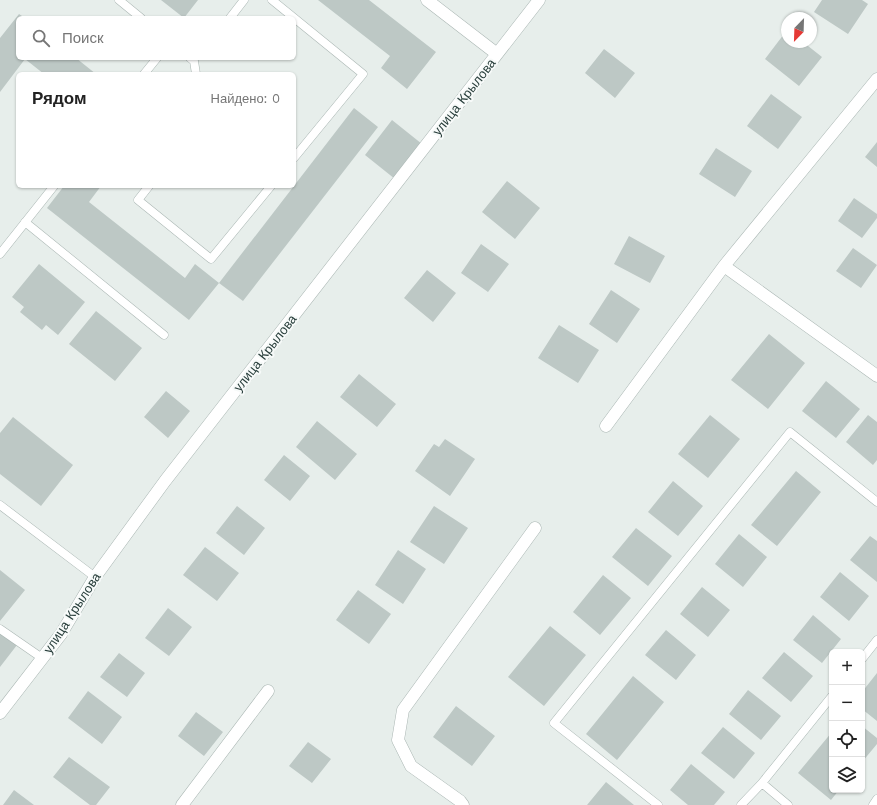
<!DOCTYPE html>
<html lang="ru">
<head>
<meta charset="utf-8">
<style>
	:root { --surface:#fff; --page:#f6f6f6; --text:#222; --muted:#767676; --line:#e0e0e0 }
	body { margin:0; font-family:"Work Sans",sans-serif; background:var(--page); color:var(--text) }
	.controls { position:absolute; right:12px; bottom:12px; display:grid; overflow:hidden; border-radius:6px; box-shadow:0 1px 3px #0004 }
	.controls button { width:36px; height:36px; display:grid; place-items:center; padding:0; border:0; border-bottom:1px solid var(--line); background:var(--surface); color:var(--text); font:20px sans-serif }
	.compass { position:absolute; left:781px; top:12px; width:36px; height:36px; border-radius:50%; background:var(--surface); box-shadow:0 1px 3px #0004; rotate:203deg }
	.list { margin:0; padding:0; list-style:none }
	h2 { display:flex; justify-content:space-between; align-items:center; height:52px; margin:0; padding:0 16px; font-size:17px }
	h2 small { font-size:13px; font-weight:400; color:var(--muted) }
	.icon { flex:none; width:22px; height:22px; fill:none; stroke:currentColor; stroke-width:2; stroke-linecap:round; stroke-linejoin:round }
	.map { position:relative; flex:none; width:877px; height:805px; overflow:hidden }
	.search { position:absolute; background:var(--surface); box-shadow:0 1px 3px #0004; left:16px; top:16px; width:280px; height:44px; display:flex; align-items:center; gap:10px; box-sizing:border-box; padding:0 14px; border-radius:6px; color:var(--muted); font-size:15px }
	.panel { position:absolute; background:var(--surface); box-shadow:0 1px 3px #0004; left:16px; top:72px; width:280px; height:116px; border-radius:6px }
	.map>svg:first-child { display:block }
</style>
</head>
<body>
<div class="map">
<svg width="877" height="805" viewBox="0 0 877 805">
	<rect width="100%" height="100%" fill="#e7eeeb"/>
	<path fill="#bdc8c5" d="M161 0H198L184 18Z
		M318 0H369L436 52 407 89 381 68 390 56Z
		M822 0H862L868 4 848 34 814 12Z
		M19 14 25 18H18V58H76L96 74H44L25 59 0 92V38Z
		M787 30V42H803L822 57 799 86 765 59Z
		M604 49 635 73 615 98 585 73Z
		M771 94 802 117 778 149 747 126Z
		M354 108 378 127 243 301 219 283Z
		M392 120 422 144 395 179 365 155Z
		M877 142V167L865 157Z
		M716 148 752 171 735 197 699 174Z
		M507 181 540 208 515 239 482 212Z
		M64 186H101L89 202 185 278 195 264 219 283 189 320 47 208Z
		M854 198 877 214V218L862 238 838 221Z
		M629 236 665 256 650 283 614 264Z
		M481 244 509 264 488 292 461 273Z
		M853 248 877 265 861 288 836 271Z
		M39 264 85 302 58 335 46 325 42 330 20 312 24 307 12 297Z
		M427 270 456 293 433 322 404 298Z
		M611 290 640 309 617 343 589 324Z
		M96 311 142 348 115 381 69 344Z
		M559 325 599 350 578 383 538 358Z
		M769 334 805 363 768 409 731 380Z
		M359 374 396 404 377 427 340 397Z
		M826 381 860 409 836 438 802 411Z
		M166 391 190 411 168 438 144 417Z
		M710 415 740 439 708 478 678 454Z
		M868 415 877 422V460L873 465 846 442Z
		M13 417 73 465 41 506 0 474V433Z
		M317 421 357 454 335 480 296 447Z
		M445 439 475 459 450 496 415 471 434 444 439 447Z
		M284 455 310 476 290 501 264 480Z
		M796 471 821 492 777 546 751 525Z
		M673 481 703 506 678 536 648 512Z
		M237 506 265 528 244 555 216 533Z
		M434 506 468 528 444 564 410 542Z
		M636 528 672 556 648 586 612 557Z
		M739 534 767 557 743 587 715 564Z
		M870 536 877 541V582L850 560Z
		M205 547 239 573 217 601 183 575Z
		M398 550 426 569 403 604 375 585Z
		M0 570 25 590 0 621Z
		M840 572 869 596 849 621 820 597Z
		M603 575 631 598 600 635 573 612Z
		M702 587 730 610 708 637 680 614Z
		M358 590 391 614 369 644 336 620Z
		M168 608 192 627 169 656 145 638Z
		M813 615 841 639 822 663 793 640Z
		M550 626 586 655 544 706 508 677Z
		M666 630 696 655 676 680 645 655Z
		M0 632 17 645 0 667Z
		M784 652 813 676 791 702 762 678Z
		M119 653 145 673 127 697 100 677Z
		M877 673V721L862 709V692Z
		M633 676 664 702 617 760 586 734Z
		M748 690 781 716 761 740 729 714Z
		M88 691 122 717 102 744 68 718Z
		M456 706 495 736 472 766 433 737Z
		M196 712 223 732 204 756 178 736Z
		M862 726 877 738V744L862 762Z
		M723 727 755 753 734 779 701 753Z
		M832 732V790H839L831 800 798 773Z
		M308 742 331 759 312 783 289 766Z
		M69 757 110 787 96 805H90L53 777Z
		M691 764 725 792 714 805H688L670 790Z
		M606 782 634 805H587Z
		M14 790 34 805H3Z"/>
	<g fill="none" stroke-linecap="round" stroke-linejoin="round">
		<defs>
			<path id="service" d="M119 0 141 18
				M272 0 363 74 294 158
				M230 18 244 0
				M190 58 194 61 196 74
				M144 74 157 58
				M149 186 138 200 211 259 271 186
				M25 222 164 335
				M0 254 54 186
				M0 505 95 577
				M0 629 42 658
				M862 659 877 640
				M658 805 554 723 790 432 877 502
				M741 805 762 783
				M788 805 762 783 832 696
				M873 805 877 799"/>
			<path id="minor" d="M427 0 497 54
				M724 266 877 376
				M606 426 724 266 877 79
				M95 577 165 481 539 0
				M0 713 61 634
				M182 805 268 691
				M463 805 460 801 411 766 398 740 403 710 535 528"/>
			<path id="tertiary" d="M61 634 95 577"/>
		</defs>
		<use href="#service" stroke="#aab6b3" stroke-width="9"/>
		<use href="#minor" stroke="#aab6b3" stroke-width="13"/>
		<use href="#tertiary" stroke="#aab6b3" stroke-width="13"/>
		<use href="#service" stroke="#fff" stroke-width="8"/>
		<use href="#minor" stroke="#fff" stroke-width="12"/>
		<use href="#tertiary" stroke="#fff" stroke-width="12"/>
	</g>
	<g text-anchor="middle" dominant-baseline="central" stroke-width="4" stroke-linejoin="round" paint-order="stroke">
		<g font-size="13" fill="#283e3b" stroke="#f7faf9">
			<text transform="translate(464 97) rotate(-52)">улица Крылова</text>
			<text transform="translate(265 353) rotate(-52)">улица Крылова</text>
			<text transform="translate(72 613) rotate(-57)">улица Крылова</text>
		</g>
	</g>
</svg>
<div class="controls">
<button>+</button>
<button>−</button>
<button><svg class="icon" aria-label="locate" viewBox="0 0 24 24"><circle cx="12" cy="12" r="6"/><path d="M12 2v4M12 18v4M2 12h4M18 12h4"/></svg></button>
<button><svg class="icon" aria-label="layers" viewBox="0 0 24 24"><path d="M12 4l9 5-9 5-9-5zM3 14l9 5 9-5"/></svg></button>
</div>
<svg class="compass" viewBox="-18 -18 36 36"><path d="M0-13l5 13h-10z" fill="#e53935"/><path d="M0 13l5-13h-10z" fill="#767676"/></svg>
<div class="search"><svg class="icon" aria-label="search" viewBox="0 0 24 24"><circle cx="10" cy="10" r="6"/><path d="M15 15l6 6"/></svg>Поиск</div>
<section class="panel">
<h2>Рядом<small>Найдено: 0</small></h2>
<ul class="list">
</ul>
</section>
</div>
</body>
</html>
